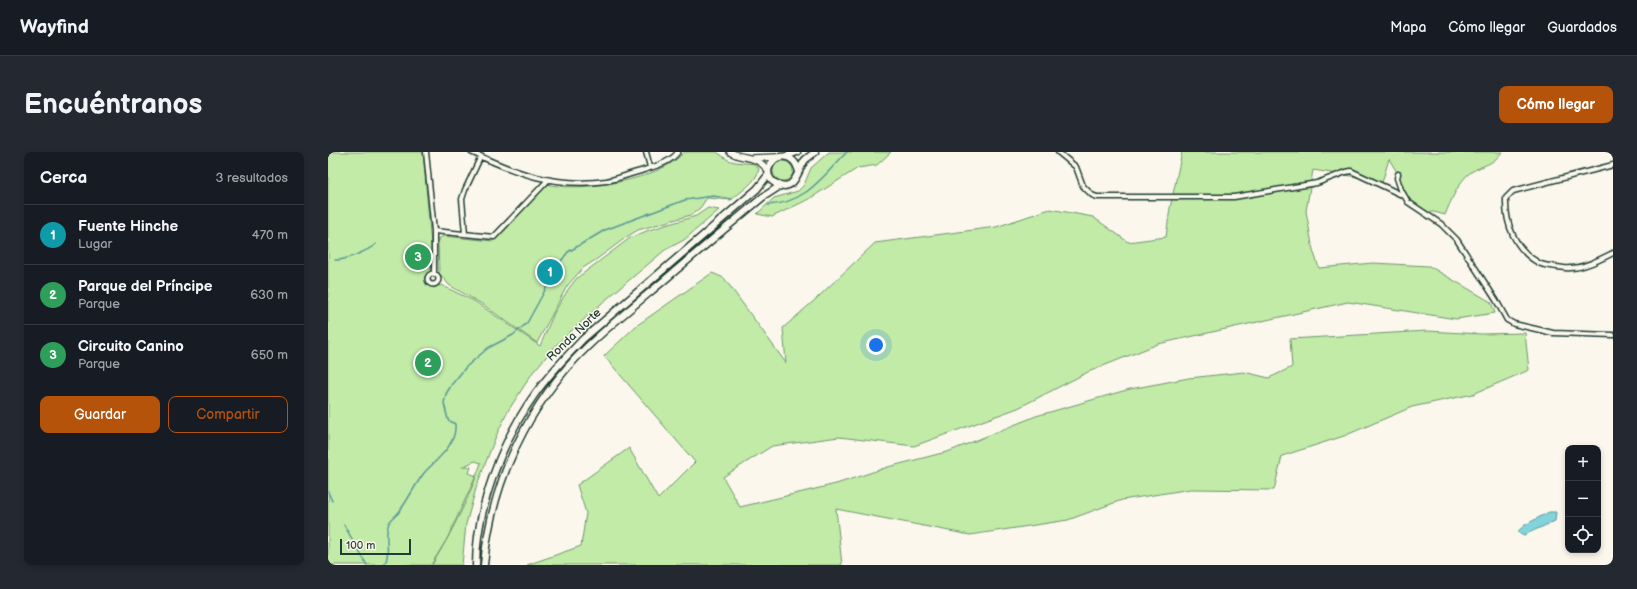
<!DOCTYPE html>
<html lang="es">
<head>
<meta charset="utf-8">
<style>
	:root { --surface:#171b24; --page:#242831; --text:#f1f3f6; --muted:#9ea1a6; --line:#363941; --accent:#b45309 }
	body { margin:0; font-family:"Balsamiq Sans",sans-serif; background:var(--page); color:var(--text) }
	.controls { position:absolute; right:12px; bottom:12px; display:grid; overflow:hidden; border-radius:8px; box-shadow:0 2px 6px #0003 }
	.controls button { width:36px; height:36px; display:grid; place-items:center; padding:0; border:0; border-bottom:1px solid var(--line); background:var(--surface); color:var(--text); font:20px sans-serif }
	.scale { position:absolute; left:12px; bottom:10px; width:71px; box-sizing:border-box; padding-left:4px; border:2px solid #1f3d34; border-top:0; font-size:11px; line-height:14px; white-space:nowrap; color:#1f3d34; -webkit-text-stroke:3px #fbf7ec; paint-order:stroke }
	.you { position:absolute; left:548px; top:193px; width:14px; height:14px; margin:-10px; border:3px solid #fff; border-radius:50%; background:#1a73e8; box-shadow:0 0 0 6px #1a73e833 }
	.badge { display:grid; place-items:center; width:26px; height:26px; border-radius:50%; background:var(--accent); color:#fff; font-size:13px; font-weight:700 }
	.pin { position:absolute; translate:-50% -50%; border:2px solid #fff; box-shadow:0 1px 4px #0006 }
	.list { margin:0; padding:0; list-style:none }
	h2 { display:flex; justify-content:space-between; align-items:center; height:52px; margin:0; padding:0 16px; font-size:17px }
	h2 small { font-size:13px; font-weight:400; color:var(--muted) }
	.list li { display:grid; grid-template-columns:26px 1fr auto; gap:12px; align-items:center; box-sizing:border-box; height:60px; padding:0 16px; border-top:1px solid var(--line) }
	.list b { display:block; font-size:15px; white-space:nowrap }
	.list p { margin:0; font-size:13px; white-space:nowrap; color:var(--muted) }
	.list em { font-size:13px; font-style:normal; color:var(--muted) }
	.actions { display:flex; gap:8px; padding:12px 16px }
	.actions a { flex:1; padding:9px 0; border:1px solid var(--accent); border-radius:8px; text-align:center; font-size:14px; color:var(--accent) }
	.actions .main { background:var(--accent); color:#fff }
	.icon { flex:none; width:22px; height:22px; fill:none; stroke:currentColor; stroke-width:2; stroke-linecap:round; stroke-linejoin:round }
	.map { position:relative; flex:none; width:1285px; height:413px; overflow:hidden; border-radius:8px }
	header { display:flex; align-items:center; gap:24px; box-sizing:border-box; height:56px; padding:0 20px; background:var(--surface); border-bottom:1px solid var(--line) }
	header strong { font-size:19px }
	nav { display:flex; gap:22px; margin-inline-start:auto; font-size:14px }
	.intro { display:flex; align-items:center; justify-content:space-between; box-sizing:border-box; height:96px; padding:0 24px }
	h1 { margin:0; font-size:28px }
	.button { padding:10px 18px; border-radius:8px; background:var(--accent); color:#fff; font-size:14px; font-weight:700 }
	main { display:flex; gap:24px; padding:0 24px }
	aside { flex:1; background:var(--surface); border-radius:8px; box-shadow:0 2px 6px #0003 }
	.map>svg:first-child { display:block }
</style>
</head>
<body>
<header>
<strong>Wayfind</strong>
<nav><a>Mapa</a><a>Cómo llegar</a><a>Guardados</a></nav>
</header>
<div class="intro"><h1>Encuéntranos</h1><a class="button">Cómo llegar</a></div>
<main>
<aside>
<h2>Cerca<small>3 resultados</small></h2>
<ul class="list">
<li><span class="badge" style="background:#0f9aa8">1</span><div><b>Fuente Hinche</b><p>Lugar</p></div><em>470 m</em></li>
<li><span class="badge" style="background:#2e9e5b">2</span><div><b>Parque del Príncipe</b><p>Parque</p></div><em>630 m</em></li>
<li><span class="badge" style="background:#2e9e5b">3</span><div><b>Circuito Canino</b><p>Parque</p></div><em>650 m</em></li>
</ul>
<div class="actions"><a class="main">Guardar</a><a>Compartir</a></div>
</aside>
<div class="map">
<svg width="1285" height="413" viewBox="0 0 1285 413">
	<rect width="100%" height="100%" fill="#fbf7ec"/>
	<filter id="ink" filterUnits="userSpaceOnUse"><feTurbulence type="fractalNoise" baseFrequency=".025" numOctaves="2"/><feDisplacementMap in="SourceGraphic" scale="8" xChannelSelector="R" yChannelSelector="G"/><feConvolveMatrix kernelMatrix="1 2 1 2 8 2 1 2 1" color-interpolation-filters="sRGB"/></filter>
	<g filter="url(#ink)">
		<path fill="#c1eba7" stroke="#70946e" d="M0 0H95L105 116 98 125 99 132 106 136 113 133 146 149 212 194 226 161 241 136 249 126 302 86 321 78 368 64 380 56 391 58 356 88 337 98 274 151 230 191 205 220 180 259 168 284 149 333 138 372 134 413H104C123 381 141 347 153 311L147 309 134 315 139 314 143 315 141 321 148 324 119 387 103 413H0Z
			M356 0H389L400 8 407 10 427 12 431 17C428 31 413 39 403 48L379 46 372 56 363 63 310 78 300 84 269 107 255 116 239 134 209 191 154 152 121 133 111 121 110 87 115 84 165 89 218 32C251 41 334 28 356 0Z
			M501 0H563L549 13 530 16 481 47 444 65 429 62 446 46 470 39 476 33 483 16Z
			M854 0H1174C1164 14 1156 12 1143 20 1131 28 1122 51 1117 63L1106 60H1098L1080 46 1070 22 1061 7 1053 34 1035 26 985 18 978 59 985 98 991 116 1045 111 1101 114 1163 150 1167 161 1128 167 1020 150 830 192 760 220 690 256 586 294 511 285 444 294 395 325 412 355 508 332 560 315 622 299 708 264 802 237 861 226 916 220 941 226 964 215 962 187 1099 179 1153 182 1197 181 1201 218 1145 242 1084 255 1016 284 954 304 946 338 863 337 794 348 740 368 642 383 508 357 514 413H199L253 394 258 361 249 333 301 296 330 347 367 310 276 204 308 174 384 121 396 126 458 211 455 176 488 147 547 91 668 75 722 57 765 65 800 90 838 85 842 56Z
			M445 19a10 10 0 1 1 20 0a10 10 0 1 1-20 0Z"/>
		<path fill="#82d3dc" stroke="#5a9799" d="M1221 360H1228L1227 369 1196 383 1189 380 1197 373Z"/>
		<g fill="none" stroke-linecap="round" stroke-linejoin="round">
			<path stroke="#5a9799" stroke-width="1.5" d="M440 53C478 51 494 25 519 0
				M7 108C17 109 41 98 48 92
				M0 340 4 349
				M16 373 39 413
				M56 413C64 401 55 384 61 371 63 367 68 364 71 360 80 348 87 333 96 321 109 307 129 293 127 272L120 268 116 251 118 242 124 232 138 215 160 196 185 183 199 171 233 109 240 100 277 78 357 48 385 44 404 47"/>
			<defs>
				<path id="minor" d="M98 0 106 79V122
					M143 0C187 21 228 36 278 29 289 27 301 22 313 19 326 14 341 12 350 0
					M318 0 322 15
					M730 0 748 15 755 34 764 43 769 45H906L989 31 1018 20 1023 19 1076 44
					M1285 13 1185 39 1178 46C1177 72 1187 98 1211 111 1216 114 1224 114 1229 115 1233 115 1238 117 1242 116 1256 116 1273 107 1285 101
					M1070 22 1069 26 1073 38 1080 50 1113 72 1129 88 1168 148 1179 168 1186 172 1225 181 1285 183
					M106 79 166 85 220 28
					M137 82 134 47 137 38 153 4
					M99.5 127a5.5 5.5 0 1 1 11 0a5.5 5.5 0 1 1-11 0Z"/>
				<path id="secondary" d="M402 0C418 9 425 1 440 18
					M425 6 449 5"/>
				<path id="trunk" d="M458 4 469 0
					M471 19C465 0 446 0 440 18 440 24 443 29 447 31 467 42 469 19 477 8 480 5 484 3 487 0
					M148 413C148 357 174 288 207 242 221 222 238 205 255 187L429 37 440 23
					M156 413C163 331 200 251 260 194 283 172 309 151 333 131 367 102 401 73 435 45L452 34"/>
			</defs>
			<use href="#minor" stroke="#1f3d34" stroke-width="7"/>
			<use href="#secondary" stroke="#1f3d34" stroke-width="8"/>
			<use href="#trunk" stroke="#1f3d34" stroke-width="9"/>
			<use href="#minor" stroke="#fbf7ec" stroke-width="4"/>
			<use href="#secondary" stroke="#fbf7ec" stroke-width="5.5"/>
			<use href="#trunk" stroke="#fbf7ec" stroke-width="6"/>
		</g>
	</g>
	<g text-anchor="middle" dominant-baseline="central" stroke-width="3" stroke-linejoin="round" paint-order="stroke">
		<g font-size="12" fill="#1f3d34" stroke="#fbf7ec">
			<text transform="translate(246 183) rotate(-44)">Ronda Norte</text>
		</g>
	</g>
</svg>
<div class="controls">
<button>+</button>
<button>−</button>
<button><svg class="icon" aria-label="locate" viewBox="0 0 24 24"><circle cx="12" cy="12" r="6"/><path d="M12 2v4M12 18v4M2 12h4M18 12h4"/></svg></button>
</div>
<div class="scale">100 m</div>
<div class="you"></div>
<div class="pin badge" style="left:222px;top:120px;background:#0f9aa8">1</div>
<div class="pin badge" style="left:100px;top:211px;background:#2e9e5b">2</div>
<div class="pin badge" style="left:90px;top:105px;background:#2e9e5b">3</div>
</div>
</main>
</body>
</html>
